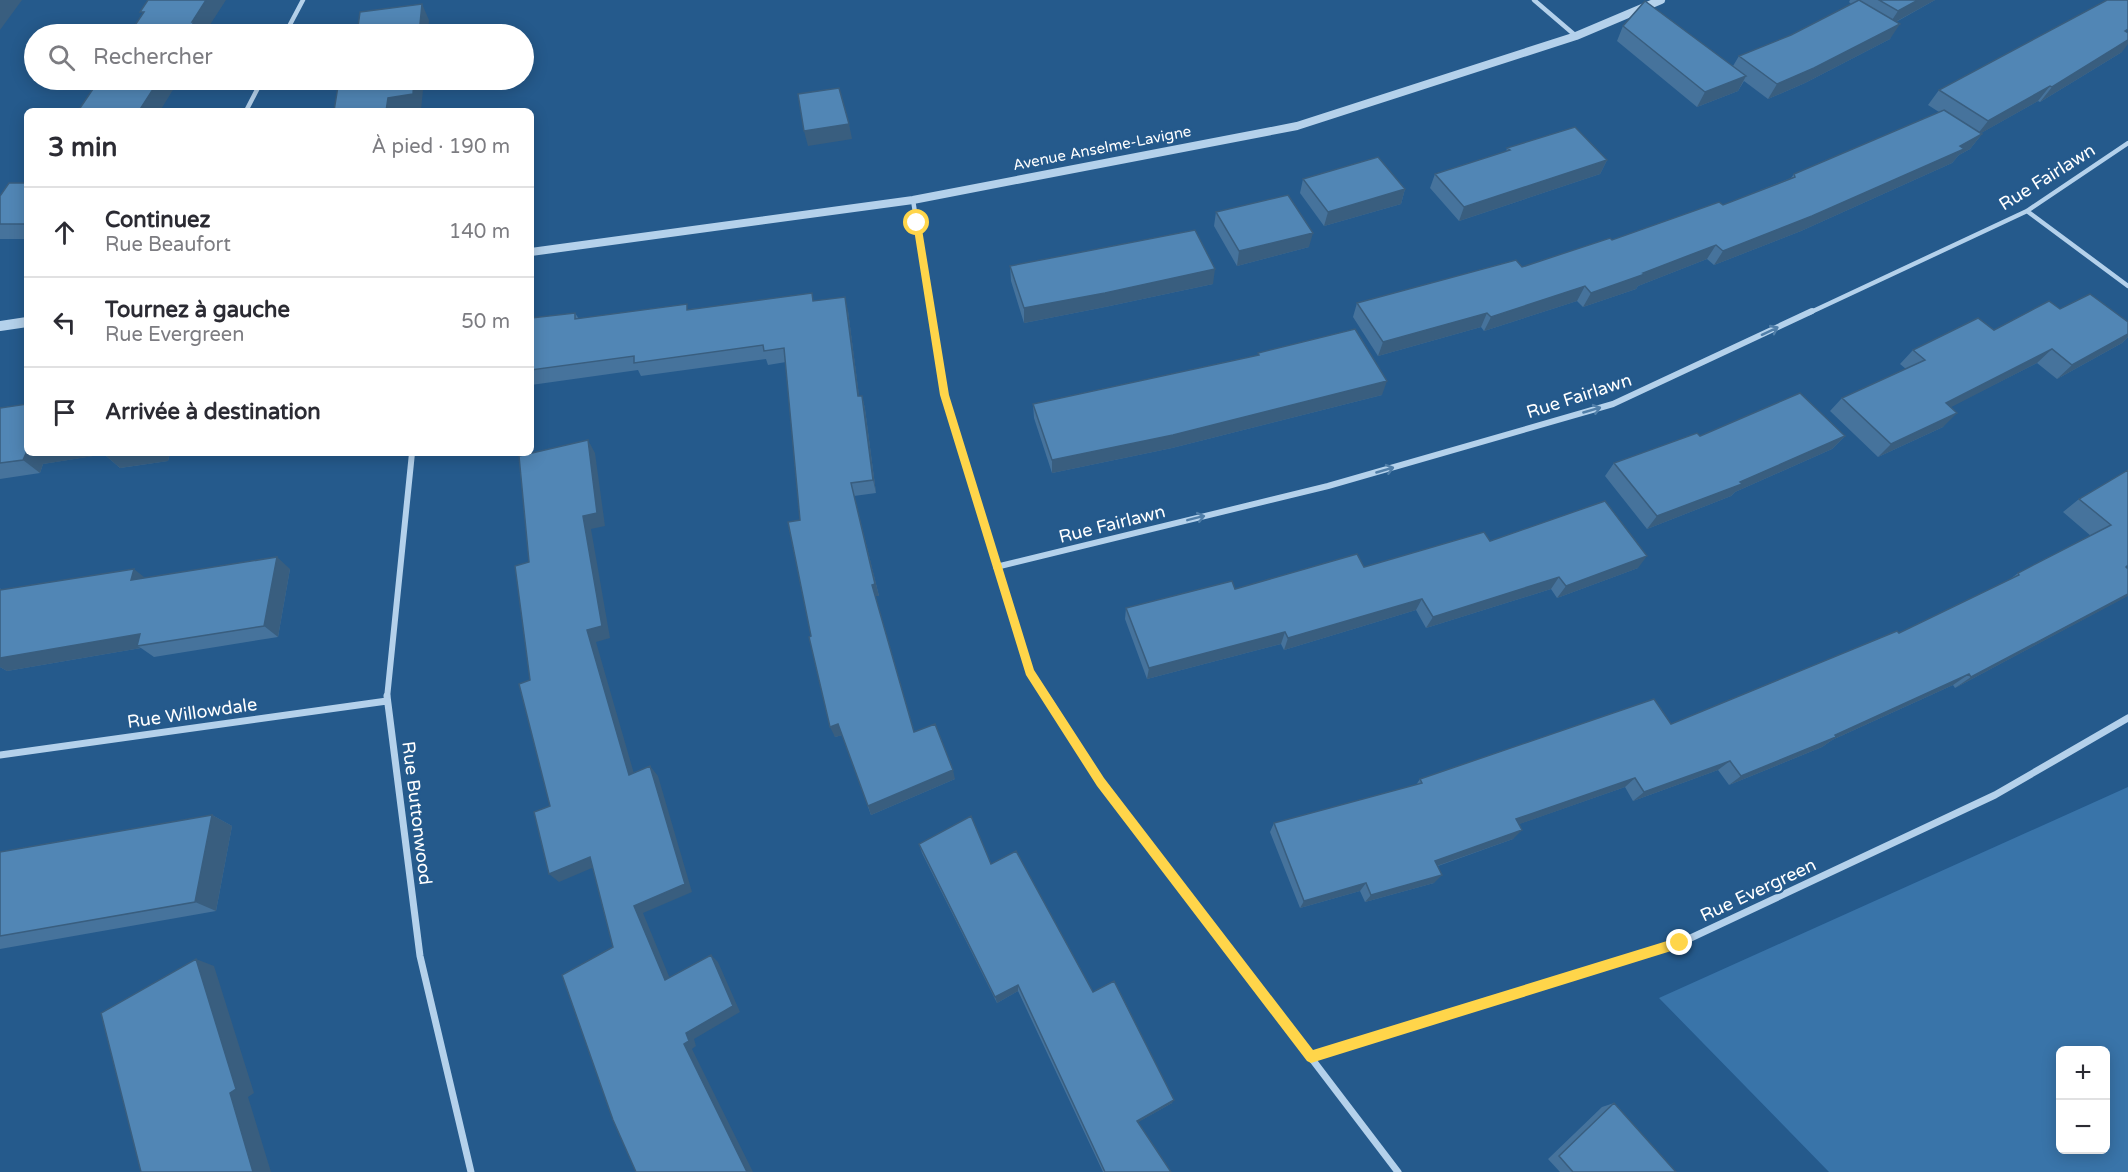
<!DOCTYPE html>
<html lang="fr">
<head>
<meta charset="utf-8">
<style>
	:root { --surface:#fff; --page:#f2f2f3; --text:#2b2b33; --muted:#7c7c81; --line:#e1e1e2 }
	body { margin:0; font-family:"Varela Round",sans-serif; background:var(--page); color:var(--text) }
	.controls { position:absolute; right:18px; bottom:18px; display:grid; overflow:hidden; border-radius:9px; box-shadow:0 3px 15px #0003 }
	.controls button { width:54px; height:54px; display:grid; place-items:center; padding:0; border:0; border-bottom:2px solid var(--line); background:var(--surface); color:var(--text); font:30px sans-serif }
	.stop { position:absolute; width:18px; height:18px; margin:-14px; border:4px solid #ffd54a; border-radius:50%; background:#fff }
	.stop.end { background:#ffd54a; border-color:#fff; box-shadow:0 2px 6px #0008 }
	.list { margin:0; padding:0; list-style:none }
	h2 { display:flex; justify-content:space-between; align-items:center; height:78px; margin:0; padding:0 24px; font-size:26px }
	h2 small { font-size:20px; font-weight:400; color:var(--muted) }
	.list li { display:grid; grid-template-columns:39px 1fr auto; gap:18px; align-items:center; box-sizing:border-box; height:90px; padding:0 24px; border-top:2px solid var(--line) }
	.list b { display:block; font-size:22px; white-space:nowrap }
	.list p { margin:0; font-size:20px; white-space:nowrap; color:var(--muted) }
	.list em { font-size:20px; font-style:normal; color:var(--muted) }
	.icon { flex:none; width:33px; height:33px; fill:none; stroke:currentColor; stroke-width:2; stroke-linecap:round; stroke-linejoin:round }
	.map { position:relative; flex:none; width:2128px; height:1172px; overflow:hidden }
	.search { position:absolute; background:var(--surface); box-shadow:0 3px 15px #0003; left:24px; top:24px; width:510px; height:66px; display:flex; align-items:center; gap:15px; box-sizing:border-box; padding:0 21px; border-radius:33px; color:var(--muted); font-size:22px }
	.panel { position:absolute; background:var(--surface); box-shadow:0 3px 15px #0003; left:24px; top:108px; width:510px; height:348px; border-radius:9px }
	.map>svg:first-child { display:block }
</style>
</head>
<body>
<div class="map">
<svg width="2128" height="1172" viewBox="0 0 2128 1172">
	<rect width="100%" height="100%" fill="#255a8c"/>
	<path fill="#3974a9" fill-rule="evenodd" d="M2128 787V1172H1829L1659 998ZM2060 1050H2106V1150H2060Z"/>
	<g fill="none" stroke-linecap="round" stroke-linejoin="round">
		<path stroke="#b4d1eb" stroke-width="4.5" d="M1534 0 1576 36
			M285 34 303 0
			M246 111 262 80
			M913 200 931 313
			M2027 211 2128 286
			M1809 313 2027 211 2128 143"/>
		<path stroke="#b4d1eb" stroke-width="6" d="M931 311 944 395 1030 671 1047 698
			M996 567 1328 486 1613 404 1812 311
			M387 698 412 453"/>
		<path stroke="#b4d1eb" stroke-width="7" d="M387 696 420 956 471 1172
			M1046 696 1101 782 1398 1172
			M0 755 387 701
			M1311 1057 1680 943 1995 795 2128 718"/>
		<path stroke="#b4d1eb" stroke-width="8" d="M531 252 913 200 1297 126 1576 36 1661 0"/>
		<path stroke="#b4d1eb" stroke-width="10" d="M0 326 27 322"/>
	</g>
	<path fill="#46739c" d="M1850 0H1935L1896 22 1890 39 1805 83 1768 99 1744 81 1738 91 1697 107 1617 41 1623 26 1733 66 1739 56 1791 35 1851 4 1849 2Z
		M2122 52 2040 102 2038 101 1981 133 1982 134 1970 149 1959 155 1952 163 1801 231 1714 265 1707 259 1638 286 1636 289 1583 307 1577 301 1484 331 1481 327 1378 356 1353 317 1357 303 1522 267 1612 240 1723 205 1791 178 1794 174 1939 112 1928 105 1939 90Z
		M1507 148 1607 160 1600 174 1459 221 1430 188 1435 174 1506 152Z
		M1303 179 1405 189 1401 204 1324 226 1300 193Z
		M27 183V239H0V224Z
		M1216 212 1309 247 1237 266 1214 226Z
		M1010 266 1213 284 1105 307 1024 323 1011 281Z
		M814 301 848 311 859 396H862L865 409 876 493 854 496 879 596H875L914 732 955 779 871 815 842 735 835 737 811 636 786 362 768 365 766 359 641 376 638 370 531 385V318L575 313 579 319 690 309Z
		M2060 309 2128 322V337L2122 343 2057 379 2037 363 1950 407 1943 427 1878 457 1830 411 1842 398 1906 369 1900 364 1913 350 1994 330Z
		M1258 353 1382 395 1172 448 1052 473 1034 418 1033 404 1258 355Z
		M0 408 27 453H170L168 461 120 468 105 455V454L43 464 40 473 0 479Z
		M1845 436 1832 449 1735 492 1731 496 1647 529 1605 476 1614 463Z
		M2128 470 2126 567 2127 596 1955 688 1953 685 1832 740 1822 747 1729 785 1718 770 1633 801 1625 787 1519 824 1513 839 1438 866 1434 883 1365 902 1360 891 1300 908 1270 832 1274 823 1416 785 1420 779 1671 724 1899 633 2009 580 2018 573 2091 536 2063 512 2079 499Z
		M1490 541 1638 568 1557 598 1551 589 1426 628 1416 610 1284 650 1281 644 1147 679 1125 619 1126 608 1364 567Z
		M290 569 278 637 154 657 141 648 7 671 0 667V588L1 590 145 578Z
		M212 815 232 826 216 911 0 949V852Z
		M919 844 991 864 1093 992 1172 1103 1138 1122 1171 1172H1103L1018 991 997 1003 922 853Z
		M1614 1103 1676 1172H1560L1548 1159 1602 1107Z"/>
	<path fill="#395e7f" d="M0 0H22L0 30Z
		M206 0H226L204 34H187L192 22Z
		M1918 0H1935L1888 26 1898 11Z
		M422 4 429 20 428 34H419Z
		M1900 24 1890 39 1805 83 1768 99 1777 84Z
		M2128 40V44L2122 52 2040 102 2052 87Z
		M1746 76 1738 91 1697 107 1705 92Z
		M159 80H179L160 111H139Z
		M414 80H424L421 110 410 111H386L388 98Z
		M2050 86 2038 101 1976 136 1988 121Z
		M849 124 852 139 808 146 804 131Z
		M1982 134 1970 149 1959 155 1952 163 1801 231 1714 265 1723 251 1960 146Z
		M1607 160 1600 174 1459 221 1464 207Z
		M1405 189 1401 204 1324 226 1328 212Z
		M1313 233 1309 247 1237 266 1239 251Z
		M1716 245 1707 259 1638 286 1636 289 1583 307 1591 293Z
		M1215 269 1213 284 1105 307 1024 323V308Z
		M1585 286 1577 301 1484 331 1491 317Z
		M845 297 848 311 861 410 858 396Z
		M1487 313 1481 327 1378 356 1383 342Z
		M2128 334V337L2122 343 2057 379 2072 365Z
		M2052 349 2037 363 1932 417 1946 403Z
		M1387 381 1382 395 1172 448 1052 473V460Z
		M862 396 865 409 876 493 873 480Z
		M1957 413 1943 427 1878 457 1891 444Z
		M1845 436 1832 449 1735 492 1731 496 1647 529 1657 516 1740 482Z
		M588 440 595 453 605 526 591 529 610 638 596 642 637 784 629 775 587 630 583 516Z
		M26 451 27 453H113L43 464 40 473 23 460Z
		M119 453H170L168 461 120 468 105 455Z
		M851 483 879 596H875L872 585Z
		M1647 556 1638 568 1557 598 1566 586Z
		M277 557 290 569 278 637 264 626Z
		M134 569 149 581 131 580Z
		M1559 577 1551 589 1426 628 1433 617Z
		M2128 594V596L1955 688 1971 677Z
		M1422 599 1416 610 1284 650 1288 638Z
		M1285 632 1281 644 1147 679 1149 668Z
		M140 634 137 646 141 648 7 671 0 667V658Z
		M1969 674 1953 685 1832 740 1822 747 1729 785 1741 776Z
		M838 724 843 735 835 737 830 727Z
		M1730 761 1718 770 1633 801 1644 792Z
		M650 766 658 776 692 892 643 913 673 986 665 980 634 906Z
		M953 770 955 779 871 815 868 806Z
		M1635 778 1625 787 1508 828 1516 819Z
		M212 815 232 826 216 911 195 902Z
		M1522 830 1513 839 1428 869 1435 861Z
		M590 857 599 865 559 882 549 874Z
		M1442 875 1434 883 1365 902 1371 895Z
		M1366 883 1360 891 1300 908 1304 901Z
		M711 955 718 962 740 1012 694 1039 696 1046 692 1049 753 1172H747L684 1044Z
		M196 959 214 966 254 1093 248 1097 271 1172H253L230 1093Z
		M1018 985V991L997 1003 995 997Z
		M1174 1100 1172 1103 1135 1124 1137 1121Z"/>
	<path fill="#5186b5" stroke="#395e7f" stroke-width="1.5" d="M148 0H206L192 22H194L187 34H129L144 12H140Z
		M1859 0 1900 24 1814 68 1777 84 1739 56 1791 35Z
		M1879 0H1918L1898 11Z
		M2107 0H2128V29L2125 31 2128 33V40L2052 87 2050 86 1988 121 1939 90Z
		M1645 1 1746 76 1705 92 1623 26Z
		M422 4 419 34H357L360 12Z
		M99 80H159L139 111H78Z
		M339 80H414L413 94 388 98 386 111H334Z
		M839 88 849 124 804 131 798 94Z
		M1944 110 1982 134 1960 146 1964 149 1812 216 1723 251 1716 245 1643 273 1645 274 1591 293 1585 286 1491 317 1487 313 1383 342 1357 303 1516 260 1522 267 1610 238 1612 240 1719 202 1723 205 1795 177 1794 174Z
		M1575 127 1607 160 1464 207 1435 174 1510 150 1507 148Z
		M1378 157 1405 189 1328 212 1303 179Z
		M9 183H27V224H0V196Z
		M1288 195 1313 233 1239 251 1216 212Z
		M1195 230 1215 269 1105 293 1024 308 1010 266Z
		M812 293 813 301 845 297 858 396H862L873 480 851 483 875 584 872 585 914 732 935 724 953 770 868 806 838 724 830 727 809 637 811 636 788 522 800 520 784 348 764 351 763 345 634 363V356L531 370V318L575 313V319L687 304V310Z
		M2090 294 2128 322V334L2072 365 2052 349 1946 403 1957 413 1891 444 1842 398 1925 360 1913 350 1978 318 1994 330 2049 301 2060 309Z
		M1355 329 1387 381 1173 435 1052 460 1033 404 1259 355 1258 353Z
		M1800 393 1845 436 1740 482 1742 484 1657 516 1614 463 1697 433 1700 436Z
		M27 404V451L23 460 0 463V408Z
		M588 440 597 513 583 516 602 626 587 630 629 775 650 766 685 884 634 906 665 980 711 955 733 1006 686 1033 689 1041 684 1044 747 1172H636L613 1120 562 975 613 947 590 857 549 874 534 812 550 806 519 684 530 680 515 566 529 562 519 456Z
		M106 453H119L105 455Z
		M2128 470V565L2126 567 2128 569V594L1971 677 1969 674 1835 735 1836 737 1741 776 1730 761 1644 792 1635 778 1516 819 1522 830 1435 861 1442 875 1371 895 1366 883 1304 901 1274 823 1422 783 1420 779 1654 699 1671 724 1897 631 1899 633 2019 575 2018 573 2111 525 2079 499Z
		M1605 501 1647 556 1566 586 1559 577 1433 617 1422 599 1288 638 1285 632 1149 668 1126 608 1232 581 1235 589 1357 554 1364 567 1484 532 1490 541Z
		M277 557 264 626 137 646 140 634 0 658V590L134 569 131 580Z
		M212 815 195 902 0 936V852Z
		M971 816 991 864 1016 851 1093 992 1114 981 1174 1100 1137 1121 1171 1172H1105L1018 985 995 997 919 844Z
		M196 959 236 1089 230 1093 253 1172H141L101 1013Z
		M1614 1103 1676 1172H1573L1559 1156Z"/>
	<defs><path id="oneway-shaft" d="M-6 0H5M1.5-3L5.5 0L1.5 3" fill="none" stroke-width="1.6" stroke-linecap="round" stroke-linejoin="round" transform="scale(1.5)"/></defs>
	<g stroke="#507ea8">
		<use href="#oneway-shaft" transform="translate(1770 331) rotate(-25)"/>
		<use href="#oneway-shaft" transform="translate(1592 410) rotate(-16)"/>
		<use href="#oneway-shaft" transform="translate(1385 470) rotate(-16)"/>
		<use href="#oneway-shaft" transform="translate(1196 518) rotate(-14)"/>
	</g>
	<path fill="#ffd54a" d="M917 220 921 223 949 395 1034 670 1104 778 1313 1050 1680 937 1686 943 1684 947 1311 1063 1307 1061 1097 786 1026 675 940 395 913 223Z"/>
	<g text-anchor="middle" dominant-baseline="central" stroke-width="4.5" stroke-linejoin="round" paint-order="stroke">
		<g font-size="15" fill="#fff" stroke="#255a8c">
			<text transform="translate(1102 148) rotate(-11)">Avenue Anselme-Lavigne</text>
		</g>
		<g font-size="18" fill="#fff" stroke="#255a8c">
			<text transform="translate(2047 177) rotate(-32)">Rue Fairlawn</text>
			<text transform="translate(1579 396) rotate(-18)">Rue Fairlawn</text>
			<text transform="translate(1112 524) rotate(-14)">Rue Fairlawn</text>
			<text transform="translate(192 713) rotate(-8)">Rue Willowdale</text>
			<text transform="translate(417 813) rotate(83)">Rue Buttonwood</text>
			<text transform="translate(1758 890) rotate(-25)">Rue Evergreen</text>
		</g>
	</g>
</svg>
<div class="controls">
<button>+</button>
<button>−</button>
</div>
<div class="stop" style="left:917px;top:223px"></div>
<div class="stop end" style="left:1680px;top:943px"></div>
<div class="search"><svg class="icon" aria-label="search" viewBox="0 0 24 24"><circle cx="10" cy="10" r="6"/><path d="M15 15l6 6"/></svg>Rechercher</div>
<section class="panel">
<h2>3 min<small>À pied · 190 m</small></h2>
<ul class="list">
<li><svg class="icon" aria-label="ahead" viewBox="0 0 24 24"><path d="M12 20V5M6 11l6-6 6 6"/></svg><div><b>Continuez</b><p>Rue Beaufort</p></div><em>140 m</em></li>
<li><svg class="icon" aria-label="left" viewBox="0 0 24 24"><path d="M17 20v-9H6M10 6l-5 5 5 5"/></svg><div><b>Tournez à gauche</b><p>Rue Evergreen</p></div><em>50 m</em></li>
<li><svg class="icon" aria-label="arrive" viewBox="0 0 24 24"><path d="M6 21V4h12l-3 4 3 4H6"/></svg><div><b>Arrivée à destination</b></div></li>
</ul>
</section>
</div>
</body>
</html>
